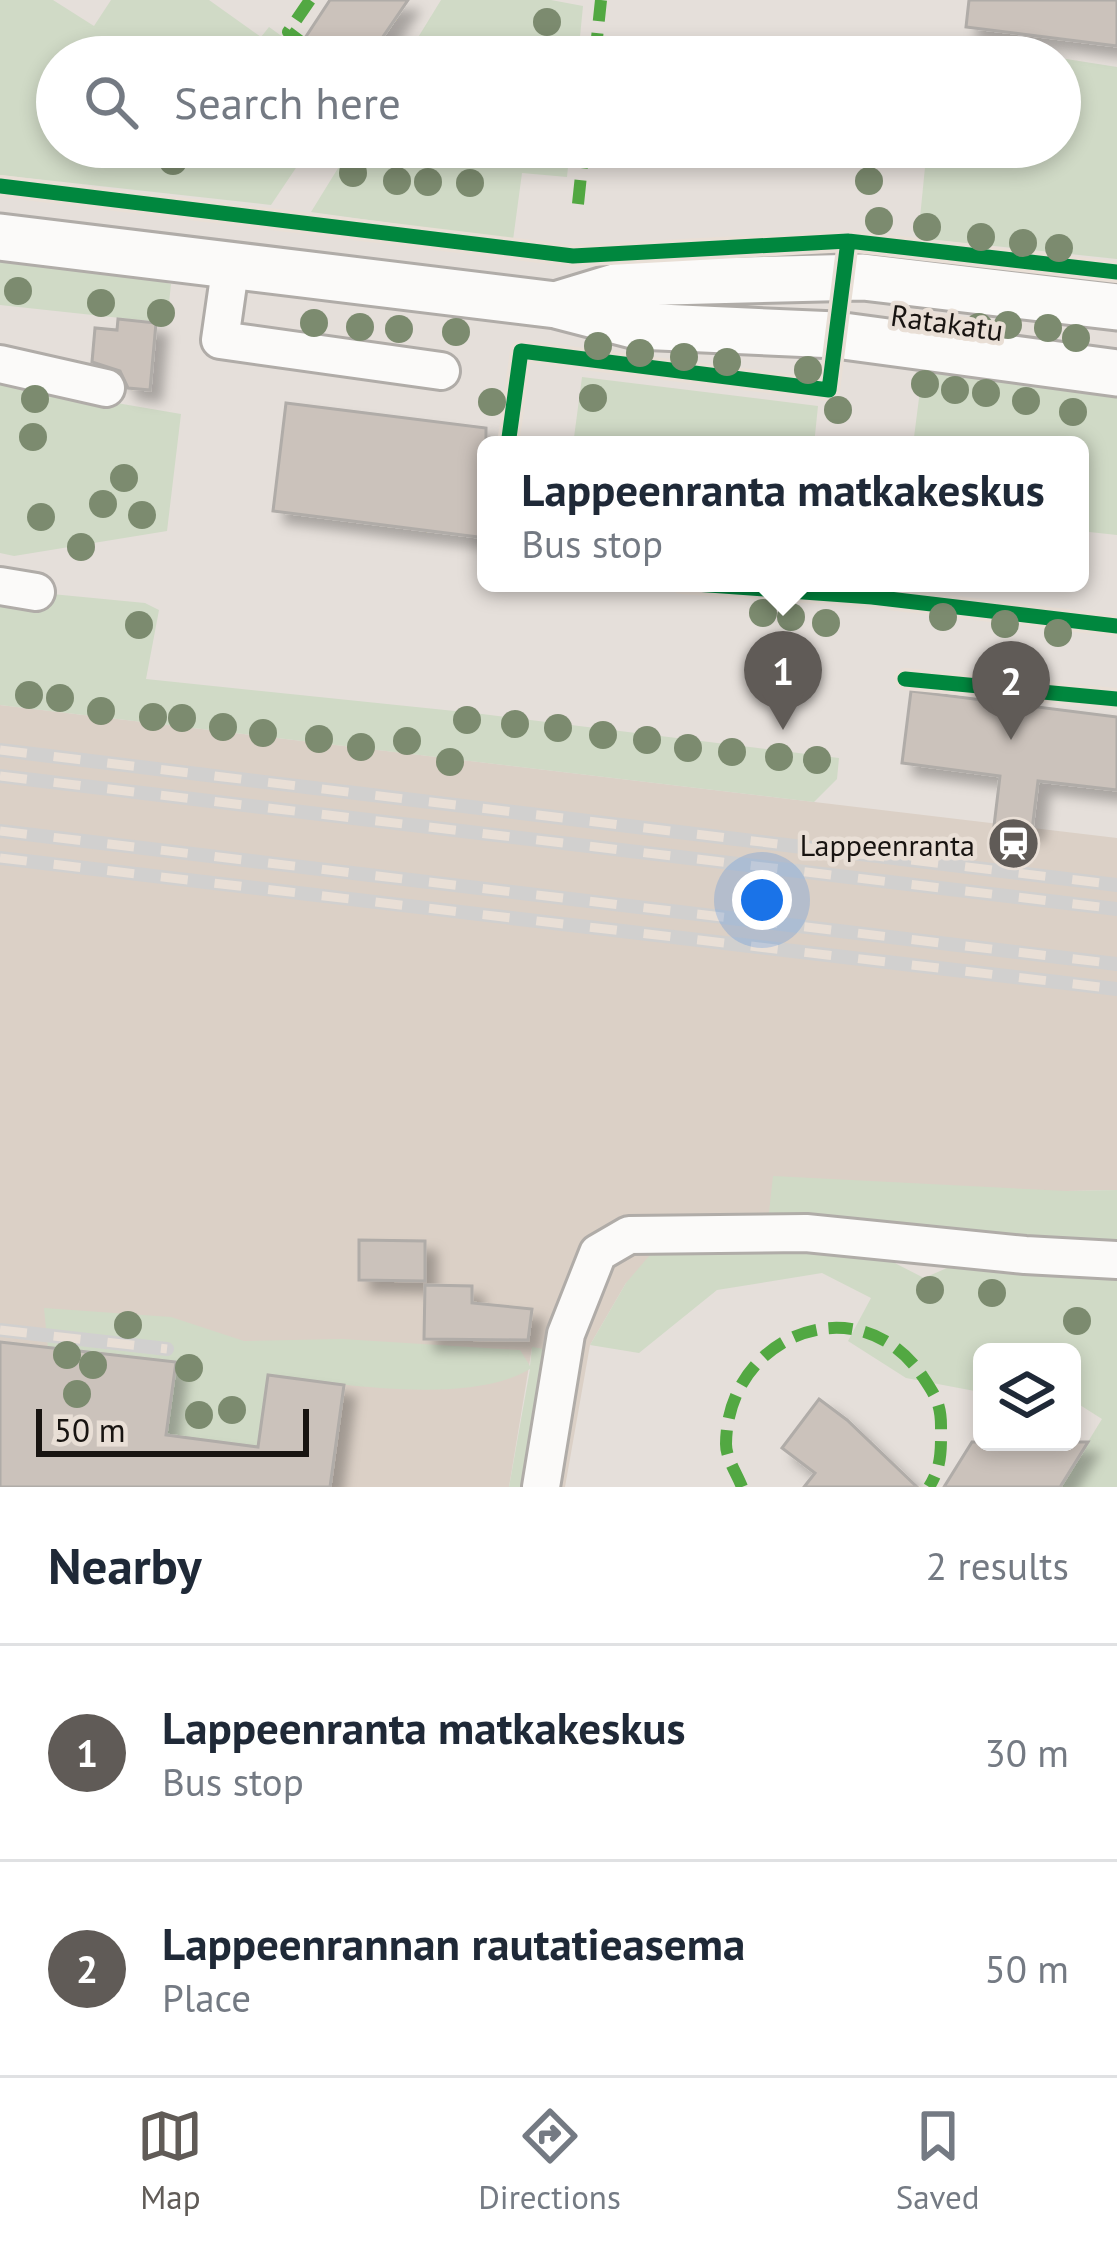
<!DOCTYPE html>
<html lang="en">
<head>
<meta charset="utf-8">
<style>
	:root { --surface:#fff; --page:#f6f6f7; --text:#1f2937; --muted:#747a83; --line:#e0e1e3; --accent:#605b57 }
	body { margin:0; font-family:"PT Sans",sans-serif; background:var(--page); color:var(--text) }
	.controls { position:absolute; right:36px; bottom:36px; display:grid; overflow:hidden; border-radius:18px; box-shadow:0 6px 18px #0003 }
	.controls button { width:108px; height:108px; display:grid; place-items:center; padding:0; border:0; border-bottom:3px solid var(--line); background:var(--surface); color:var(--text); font:60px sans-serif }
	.scale { position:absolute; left:36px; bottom:30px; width:273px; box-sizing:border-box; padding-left:12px; border:6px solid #181411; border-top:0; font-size:33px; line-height:42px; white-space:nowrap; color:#181411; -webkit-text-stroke:9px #e9dfd6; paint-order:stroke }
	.you { position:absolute; left:762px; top:900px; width:42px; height:42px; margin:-30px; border:9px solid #fff; border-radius:50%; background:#1a73e8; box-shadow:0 0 0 18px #1a73e833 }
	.badge { display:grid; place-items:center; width:78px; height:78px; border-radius:50%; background:var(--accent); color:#fff; font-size:39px; font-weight:700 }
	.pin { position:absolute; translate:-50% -99px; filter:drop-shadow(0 3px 6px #0008) }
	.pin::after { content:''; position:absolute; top:63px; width:42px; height:36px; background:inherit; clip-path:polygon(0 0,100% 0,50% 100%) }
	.popup { position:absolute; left:477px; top:436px; width:612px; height:156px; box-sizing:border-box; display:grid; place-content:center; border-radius:18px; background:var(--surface); filter:drop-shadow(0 3px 9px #0005); font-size:39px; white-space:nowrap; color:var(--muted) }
	.popup b { font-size:45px; color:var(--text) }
	.popup::after { content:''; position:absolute; left:50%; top:100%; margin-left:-24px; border:24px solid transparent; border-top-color:var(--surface) }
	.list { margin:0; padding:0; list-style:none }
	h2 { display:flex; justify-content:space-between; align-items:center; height:156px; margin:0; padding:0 48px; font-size:51px }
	h2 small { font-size:39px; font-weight:400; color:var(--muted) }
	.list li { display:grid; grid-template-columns:78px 1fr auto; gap:36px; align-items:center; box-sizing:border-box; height:216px; padding:0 48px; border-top:3px solid var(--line) }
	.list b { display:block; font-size:45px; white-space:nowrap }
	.list p { margin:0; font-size:39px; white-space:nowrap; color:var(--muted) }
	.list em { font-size:39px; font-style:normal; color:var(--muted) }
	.icon { flex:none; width:66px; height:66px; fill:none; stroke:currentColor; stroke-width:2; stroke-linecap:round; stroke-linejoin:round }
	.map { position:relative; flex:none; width:1117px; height:1487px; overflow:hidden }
	.search { position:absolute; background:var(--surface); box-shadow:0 6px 18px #0003; left:36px; right:36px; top:36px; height:132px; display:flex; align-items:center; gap:30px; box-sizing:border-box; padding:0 42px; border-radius:66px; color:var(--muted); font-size:45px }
	.sheet { height:588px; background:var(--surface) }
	nav { display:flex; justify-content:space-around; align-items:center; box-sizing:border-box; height:168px; border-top:3px solid var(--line); background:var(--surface); font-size:33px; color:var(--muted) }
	nav a { display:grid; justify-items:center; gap:6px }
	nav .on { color:var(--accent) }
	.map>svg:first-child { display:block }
</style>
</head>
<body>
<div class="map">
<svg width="1117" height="1487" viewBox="0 0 1117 1487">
	<defs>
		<filter id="shadow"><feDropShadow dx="11" dy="11" stdDeviation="6" flood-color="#0004"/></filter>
	</defs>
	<rect width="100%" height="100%" fill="#e5dfda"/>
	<path fill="#dbd0c6" d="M0 705 1117 838V1190L1067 1191 769 1220 626 1283 590 1345 565 1487H530L532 1348 509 1487H0Z"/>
	<path fill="#d0dac6" d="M0 0H53L94 26 111 0H209L261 37 269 27 311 57H57V147H310L271 205 0 175Z
		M441 0H551L583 6 578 57H406Z
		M1060 58 1117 67V259L918 238 927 147H1060Z
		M351 147H570L567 177 522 173 513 240 311 212Z
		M0 256 116 270 171 284 167 323 0 305Z
		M923 367 1117 396V535L1080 531V445H913Z
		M582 377 818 406 814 445H573Z
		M0 383 181 414 167 531 14 556 0 553Z
		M0 589 145 603 159 610 146 679 474 713 839 758 837 779 814 802 0 705Z
		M773 1176 1067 1191 1117 1190V1249L768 1221Z
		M667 1235 844 1237 924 1278 947 1268 1117 1274V1487H1060L1102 1419 1072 1400V1352H982L980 1392 906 1378 848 1341 871 1298 822 1273 717 1290 639 1353 590 1345 626 1283Z
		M44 1308 171 1317 244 1341 342 1339 520 1350 530 1366 532 1347 550 1350 530 1487H509L530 1369C468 1406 339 1384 268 1375L258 1447 166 1435 175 1362 99 1352 89 1426 48 1348Z"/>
	<path fill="#cbc2bb" stroke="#b0aca8" stroke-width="3" filter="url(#shadow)" d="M330 0H408L369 57H334L305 38Z
		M969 0H1117V46L966 27Z
		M118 319 156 323 150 390 128 388 120 371 92 362 95 328 117 330Z
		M286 403 486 428V538L273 511Z
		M911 691 1117 717V790L1038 781 1032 830 994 826 1000 776 902 763Z
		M359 1240 425 1241V1281L359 1280Z
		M425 1285 472 1286V1303L532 1309 528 1340 424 1339Z
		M0 1342 176 1362 166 1435 258 1447 268 1375 344 1385 330 1487H0Z
		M819 1399 847 1420 917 1487H804L815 1473 782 1448Z
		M972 1442H1088L1060 1487H944Z"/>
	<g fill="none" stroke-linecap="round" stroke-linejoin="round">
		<defs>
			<path id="minor" d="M231 263 220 340 441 371
				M0 364 106 388
				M0 586 36 592
				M541 1487 566 1334 598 1253 629 1235 806 1233 1025 1255 1117 1260"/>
			<path id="major" d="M0 237 556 305 637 326 836 335 1117 373
				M559 304 628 283 863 277 1117 307"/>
		</defs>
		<use href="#minor" stroke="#b0aca8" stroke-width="42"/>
		<use href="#major" stroke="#b0aca8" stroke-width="51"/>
		<use href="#minor" stroke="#fbfaf9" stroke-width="36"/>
		<use href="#major" stroke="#fbfaf9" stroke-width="45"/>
		<defs>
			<path id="rail" d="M0 750 1117 885
				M0 776 1117 909
				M0 831 1117 964
				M0 858 1117 989
				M0 1330 167 1349"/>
		</defs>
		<use href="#rail" stroke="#d1d0cf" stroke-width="14"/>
		<use href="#rail" stroke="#e9dfd6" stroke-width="9" stroke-dasharray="27" stroke-linecap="butt"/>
		<path stroke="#52a842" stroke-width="12" stroke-dasharray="24 12" stroke-linecap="butt" d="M310 0 288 32 321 57
			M595 57 601 0
			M578 204 584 147
			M742 1487C737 1474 726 1458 726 1444 727 1334 860 1283 923 1377 935 1395 941 1404 941 1426 941 1451 942 1466 929 1487"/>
		<defs>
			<path id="cycleway" d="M0 186 573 256 848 241 1117 272
				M508 445 521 351 829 390 848 241
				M681 583 872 597 1117 626
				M905 679 1117 699"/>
		</defs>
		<use href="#cycleway" stroke="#e9dfd6" stroke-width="22"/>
		<use href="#cycleway" stroke="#00873e" stroke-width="15"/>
	</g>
	<g fill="#7c8b6f">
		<circle cx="547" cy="22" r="14"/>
		<circle cx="173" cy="161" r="14"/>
		<circle cx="353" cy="173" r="14"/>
		<circle cx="397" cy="181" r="14"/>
		<circle cx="869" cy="181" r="14"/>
		<circle cx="428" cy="182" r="14"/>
		<circle cx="470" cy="183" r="14"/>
		<circle cx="879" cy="221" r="14"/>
		<circle cx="927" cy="227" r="14"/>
		<circle cx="981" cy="237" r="14"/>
		<circle cx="1023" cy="243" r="14"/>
		<circle cx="1059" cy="248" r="14"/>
		<circle cx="18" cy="291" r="14"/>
		<circle cx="101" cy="303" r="14"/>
		<circle cx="161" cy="313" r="14"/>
		<circle cx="314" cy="323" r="14"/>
		<circle cx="1008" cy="325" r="14"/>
		<circle cx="360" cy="327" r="14"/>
		<circle cx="979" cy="327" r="14"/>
		<circle cx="1048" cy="328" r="14"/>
		<circle cx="399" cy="329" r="14"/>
		<circle cx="456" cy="332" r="14"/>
		<circle cx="1076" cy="338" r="14"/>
		<circle cx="598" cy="346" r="14"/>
		<circle cx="640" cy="353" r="14"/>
		<circle cx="684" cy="357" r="14"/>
		<circle cx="727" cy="362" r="14"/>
		<circle cx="808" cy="370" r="14"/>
		<circle cx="925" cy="384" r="14"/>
		<circle cx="955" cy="390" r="14"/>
		<circle cx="986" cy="393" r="14"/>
		<circle cx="593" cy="398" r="14"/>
		<circle cx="35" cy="399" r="14"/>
		<circle cx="1026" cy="401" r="14"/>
		<circle cx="492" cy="402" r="14"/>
		<circle cx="838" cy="410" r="14"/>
		<circle cx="1073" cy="412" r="14"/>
		<circle cx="33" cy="437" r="14"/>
		<circle cx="124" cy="478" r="14"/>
		<circle cx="103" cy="504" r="14"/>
		<circle cx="142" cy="515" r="14"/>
		<circle cx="41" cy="517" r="14"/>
		<circle cx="81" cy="547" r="14"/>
		<circle cx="763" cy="613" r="14"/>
		<circle cx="791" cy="617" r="14"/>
		<circle cx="943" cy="617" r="14"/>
		<circle cx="826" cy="623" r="14"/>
		<circle cx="1005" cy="624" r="14"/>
		<circle cx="139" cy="625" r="14"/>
		<circle cx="1058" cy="633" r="14"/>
		<circle cx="29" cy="695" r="14"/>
		<circle cx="60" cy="698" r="14"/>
		<circle cx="101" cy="711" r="14"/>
		<circle cx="153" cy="717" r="14"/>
		<circle cx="182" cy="718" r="14"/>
		<circle cx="467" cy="720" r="14"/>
		<circle cx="515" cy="724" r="14"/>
		<circle cx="223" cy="727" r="14"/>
		<circle cx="558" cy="728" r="14"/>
		<circle cx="263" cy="733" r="14"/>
		<circle cx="603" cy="735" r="14"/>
		<circle cx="319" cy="739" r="14"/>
		<circle cx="647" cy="740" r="14"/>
		<circle cx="407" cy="741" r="14"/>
		<circle cx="361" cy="747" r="14"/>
		<circle cx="688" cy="748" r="14"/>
		<circle cx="732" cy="752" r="14"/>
		<circle cx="779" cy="757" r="14"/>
		<circle cx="817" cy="760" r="14"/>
		<circle cx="450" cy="762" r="14"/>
		<circle cx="930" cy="1290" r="14"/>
		<circle cx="992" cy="1293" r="14"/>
		<circle cx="1077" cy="1321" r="14"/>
		<circle cx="128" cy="1325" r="14"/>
		<circle cx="67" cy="1355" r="14"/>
		<circle cx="93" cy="1365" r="14"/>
		<circle cx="189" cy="1368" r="14"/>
		<circle cx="77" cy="1394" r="14"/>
		<circle cx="232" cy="1410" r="14"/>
		<circle cx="199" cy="1415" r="14"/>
	</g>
	<defs>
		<symbol id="station-disc" viewBox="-11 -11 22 22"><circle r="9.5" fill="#605b57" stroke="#e9dfd6"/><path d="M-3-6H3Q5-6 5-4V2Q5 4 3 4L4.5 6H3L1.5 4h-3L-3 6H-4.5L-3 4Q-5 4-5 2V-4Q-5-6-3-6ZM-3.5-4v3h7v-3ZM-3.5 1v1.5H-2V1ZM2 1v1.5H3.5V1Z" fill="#fff"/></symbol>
	</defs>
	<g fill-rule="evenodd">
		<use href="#station-disc" x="984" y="814" width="59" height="59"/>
	</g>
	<g text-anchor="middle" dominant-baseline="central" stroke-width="9" stroke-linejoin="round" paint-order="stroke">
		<g font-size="30" fill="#181411" stroke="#e9dfd6">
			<text transform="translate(947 322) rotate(8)">Ratakatu</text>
		</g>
		<g font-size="30" fill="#181411" stroke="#e9dfd6" text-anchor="end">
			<text x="975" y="844">Lappeenranta</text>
		</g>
	</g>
</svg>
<div class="controls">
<button><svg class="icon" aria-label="layers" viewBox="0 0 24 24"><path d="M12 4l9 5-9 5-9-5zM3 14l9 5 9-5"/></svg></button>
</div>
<div class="scale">50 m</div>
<div class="you"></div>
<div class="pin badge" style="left:783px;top:730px">1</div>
<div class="popup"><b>Lappeenranta matkakeskus</b>Bus stop</div>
<div class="pin badge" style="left:1011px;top:740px">2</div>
<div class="search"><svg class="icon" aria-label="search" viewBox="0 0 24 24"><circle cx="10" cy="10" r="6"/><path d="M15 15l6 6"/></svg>Search here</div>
</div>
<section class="sheet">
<h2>Nearby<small>2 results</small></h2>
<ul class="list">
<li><span class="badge">1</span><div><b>Lappeenranta matkakeskus</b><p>Bus stop</p></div><em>30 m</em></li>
<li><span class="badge">2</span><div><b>Lappeenrannan rautatieasema</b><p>Place</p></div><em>50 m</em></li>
</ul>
</section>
<nav>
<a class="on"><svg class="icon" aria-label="map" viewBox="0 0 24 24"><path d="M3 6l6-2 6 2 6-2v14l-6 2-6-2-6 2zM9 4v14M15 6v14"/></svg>Map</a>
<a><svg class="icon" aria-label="directions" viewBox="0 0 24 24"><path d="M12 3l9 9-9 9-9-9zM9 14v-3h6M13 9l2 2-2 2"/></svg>Directions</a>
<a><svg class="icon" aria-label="saved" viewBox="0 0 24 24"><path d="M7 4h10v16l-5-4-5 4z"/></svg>Saved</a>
</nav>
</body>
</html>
